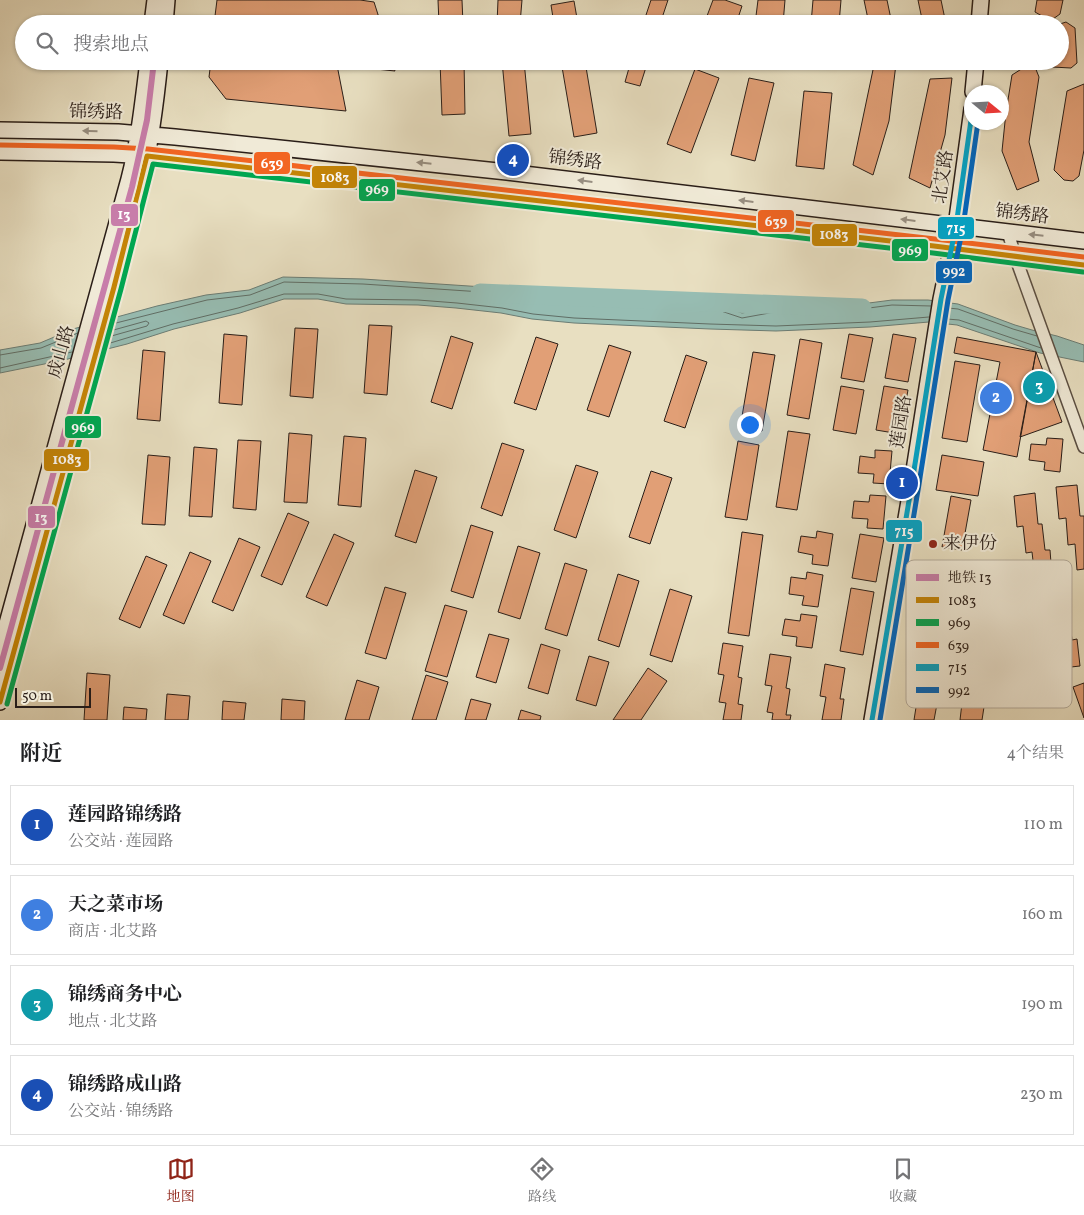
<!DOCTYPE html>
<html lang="zh">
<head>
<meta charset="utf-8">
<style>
	:root { --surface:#fff; --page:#f2f2f2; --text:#202124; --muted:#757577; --line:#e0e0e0; --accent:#8f2418 }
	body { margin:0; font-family:Vollkorn,"Noto Serif SC",serif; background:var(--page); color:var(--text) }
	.compass { position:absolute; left:964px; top:85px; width:45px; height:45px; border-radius:50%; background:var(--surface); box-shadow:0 1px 4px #0004; rotate:108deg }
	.scale { position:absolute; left:15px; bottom:12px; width:76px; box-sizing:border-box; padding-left:5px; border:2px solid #2a1e18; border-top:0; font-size:14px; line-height:18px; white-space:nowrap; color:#2a1e18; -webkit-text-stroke:4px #f0ead7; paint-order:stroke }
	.you { position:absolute; left:749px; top:424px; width:18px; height:18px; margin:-12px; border:4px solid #fff; border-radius:50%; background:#1a73e8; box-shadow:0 0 0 8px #1a73e833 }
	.badge { display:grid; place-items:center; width:32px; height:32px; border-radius:50%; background:var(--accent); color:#fff; font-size:16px; font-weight:700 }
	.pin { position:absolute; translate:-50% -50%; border:2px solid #fff; box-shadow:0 1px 5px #0006 }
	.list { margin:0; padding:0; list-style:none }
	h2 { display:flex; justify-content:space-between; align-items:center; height:65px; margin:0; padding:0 20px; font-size:21px }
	h2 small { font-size:16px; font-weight:400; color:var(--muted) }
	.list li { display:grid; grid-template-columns:32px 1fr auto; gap:15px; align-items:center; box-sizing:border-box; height:80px; margin:0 10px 10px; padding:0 10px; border:1px solid var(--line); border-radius:0px }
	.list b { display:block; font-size:19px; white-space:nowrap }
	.list p { margin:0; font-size:16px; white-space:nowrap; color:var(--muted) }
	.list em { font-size:16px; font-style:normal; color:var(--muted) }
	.icon { flex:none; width:28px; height:28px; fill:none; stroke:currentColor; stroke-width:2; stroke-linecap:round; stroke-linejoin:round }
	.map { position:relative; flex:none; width:1084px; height:720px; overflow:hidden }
	.search { position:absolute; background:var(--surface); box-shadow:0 1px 4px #0004; left:15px; right:15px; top:15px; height:55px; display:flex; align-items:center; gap:12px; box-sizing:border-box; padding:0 18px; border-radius:28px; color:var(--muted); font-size:19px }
	.sheet { height:425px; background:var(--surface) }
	nav { display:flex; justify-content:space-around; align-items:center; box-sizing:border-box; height:70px; border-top:1px solid var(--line); background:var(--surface); font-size:14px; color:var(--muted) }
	nav a { display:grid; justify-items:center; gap:2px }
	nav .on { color:var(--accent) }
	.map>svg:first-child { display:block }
</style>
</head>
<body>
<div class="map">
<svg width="1084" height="720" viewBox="0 0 1084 720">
	<rect width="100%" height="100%" fill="#e8dfc1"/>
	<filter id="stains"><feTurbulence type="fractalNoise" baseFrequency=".004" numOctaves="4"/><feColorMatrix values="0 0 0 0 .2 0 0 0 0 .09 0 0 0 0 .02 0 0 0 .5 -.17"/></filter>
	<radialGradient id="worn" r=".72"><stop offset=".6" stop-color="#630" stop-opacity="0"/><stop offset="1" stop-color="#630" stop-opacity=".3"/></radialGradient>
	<path fill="#97bdb3" stroke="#6b7d75" d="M283 277 363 279 484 287 502 293 711 302 742 313 786 305 838 307 892 300H928L958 304 1015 325 1032 330 1057 336 1084 345V362L1040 353 957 325 929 322 870 327 776 331 710 329 574 323 532 319 501 313 456 308 418 305 346 304 318 299H284L240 313 174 329 127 344 64 360 0 373V350L40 343 73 329 157 306 206 295 249 290Z"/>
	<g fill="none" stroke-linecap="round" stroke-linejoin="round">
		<path stroke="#606e66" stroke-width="1" d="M948 308 958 309 1013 329 1037 336
			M947 319 959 320 1041 348
			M112 324 207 300 250 295 284 282 363 284 482 292 502 298 709 307 742 318 786 310 838 312 892 305 931 306
			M108 337 147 326 149 323 146 321 110 331
			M107 344 173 324 238 308 284 294H318L346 299 418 300 457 303 502 308 533 314 574 318 710 324 776 326 870 322 929 317
			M0 355 41 348 78 333
			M0 368 72 352"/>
		<path stroke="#97bdb3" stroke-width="19" d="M480 293 862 308"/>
	</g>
	<path fill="#e19f76" stroke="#2a1e18" d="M217 0H360L374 2 381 24H214Z
		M438 0H462L463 24H439Z
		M498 0H522L520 24H497Z
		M651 0H668L660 24H643Z
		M713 0H725L742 6 736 24H704Z
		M758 0H785L783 24H755Z
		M813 0H841L839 24H811Z
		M864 0H887L892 24H869Z
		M918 0H941L946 24H923Z
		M1037 0H1063L1060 14 1053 19 1042 16 1035 12Z
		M574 1 578 24H554L551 5Z
		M1066 22 1075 28 1077 63 1071 68 1052 67 1051 61H1060V24Z
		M211 61H392L395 71 337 65 346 111 226 99 209 77Z
		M440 61H464L465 114 442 115Z
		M502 61H524L531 134 509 136Z
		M561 61H585L597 133 574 137Z
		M631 61H648L640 86 625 82Z
		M807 61H835L834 68 807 65Z
		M896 64 889 121 873 175 853 165 874 65Z
		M1035 67 1039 77 1029 142 1039 181 1017 190 1002 151 1006 112 1012 75 1023 68Z
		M695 69 719 78 691 153 667 144Z
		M749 78 774 83 755 161 731 155Z
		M952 78 945 135 930 188 909 178 930 79Z
		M1084 84V150L1079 176 1073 181 1064 180 1054 170 1067 91Z
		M804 91 832 93 824 169 796 166Z
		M369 325 392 326 387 395 364 393Z
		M295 328 318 329 313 398 290 396Z
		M224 334 247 336 242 405 219 403Z
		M849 334 873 338 864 382 841 378Z
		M893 334 916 338 908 382 885 378Z
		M451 336 473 343 452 409 431 402Z
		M536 337 558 344 536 410 514 403Z
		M957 337 1036 352 1017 457 983 450 1000 362 954 353Z
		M800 339 822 343 809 419 787 415Z
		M609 345 631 352 609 417 587 410Z
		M143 350 165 352 160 421 137 419Z
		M753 352 775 355 762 431 740 428Z
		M1036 352 1062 422 1020 437Z
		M686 355 707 362 685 428 664 421Z
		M955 361 980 365 967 442 942 438Z
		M841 386 864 390 856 434 833 430Z
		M884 386 908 390 900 434 876 430Z
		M788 431 810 434 797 510 776 507Z
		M289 433 312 435 307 503 284 502Z
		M344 436 366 438 361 507 338 505Z
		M1047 438 1063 439 1060 472 1044 470 1045 462 1029 460 1031 444 1046 445Z
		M238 440 261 441 256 510 233 508Z
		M738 441 759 445 747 520 725 517Z
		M502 443 524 450 502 516 481 508Z
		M194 447 217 449 212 517 189 516Z
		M875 450 892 451 889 484 873 483 874 474 858 473 860 456 875 458Z
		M148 455 170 457 165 525 142 524Z
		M942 455 984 462 978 496 936 490Z
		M576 465 598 472 576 538 554 530Z
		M415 470 437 477 416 543 395 536Z
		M651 471 672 478 650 544 629 537Z
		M1077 485 1080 516H1084V569L1077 570 1075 544 1068 545 1066 518 1059 519 1056 487Z
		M1035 493 1038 524H1042L1045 550H1050L1052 576 1035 578 1032 552 1026 553 1023 526 1017 527 1014 496Z
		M870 495 886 496 883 529 867 528 868 519 852 518 854 501 869 502Z
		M951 496 971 500 962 550 942 547Z
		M288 513 309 522 282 585 261 576Z
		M471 525 493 532 473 598 451 591Z
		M817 531 833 534 828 566 812 564 813 555 798 552 801 536 816 538Z
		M742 532 763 535 749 636 728 633Z
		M334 534 354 543 327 606 306 597Z
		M860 534 884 538 876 582 852 578Z
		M239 538 260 547 233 611 212 602Z
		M518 546 540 553 520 619 498 612Z
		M190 552 211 561 184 624 163 615Z
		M146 556 167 565 140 628 119 619Z
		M565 563 587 570 567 636 545 629Z
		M807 572 823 575 818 607 802 605 804 596 789 594 791 577 806 579Z
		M618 574 639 581 619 647 598 640Z
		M1062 583 1065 614H1069L1072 640 1077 639 1080 666 1062 668 1059 642H1053L1051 616H1044L1041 585Z
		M385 587 406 593 386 659 365 653Z
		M851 588 874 592 863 655 840 651Z
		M670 589 692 596 672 662 650 655Z
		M445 605 467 611 447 677 425 671Z
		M801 614 817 616 812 648 796 646 797 637 782 635 785 619 800 621Z
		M489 634 509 639 496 683 476 677Z
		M723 643 743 646 738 677 742 678 738 704 743 705 741 720H723L726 703 719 702 724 675 718 674Z
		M541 644 560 650 548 694 528 688Z
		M770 654 791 657 786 688 790 689 786 715H791L790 720H772L773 713 767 712 772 686 765 685Z
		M589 656 609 662 596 706 576 700Z
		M825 664 845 668 840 699H844L841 720H822L826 697 820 696Z
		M648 668 667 681 641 720H613Z
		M87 673 110 675 107 720H84Z
		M426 675 448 682 436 720H412Z
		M357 680 379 687 369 720H345Z
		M1084 683V718L1073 687Z
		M167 694 190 696 188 720H165Z
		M282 699 305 701 304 720H281Z
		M471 699 491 704 486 720H465Z
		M223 701 246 703 244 720H222Z
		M917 701 937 704 934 720H914Z
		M962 703 984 707 982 720H960Z
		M124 707 147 709 146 720H123Z
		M521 710 541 716 540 720H518Z"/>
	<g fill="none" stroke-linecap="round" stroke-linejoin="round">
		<defs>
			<path id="street" d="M1008 232 1015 256 1084 447"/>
			<path id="secondary" d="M152 24 155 0
				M165 24 167 0
				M979 24 981 0
				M973 92 976 61
				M0 130 118 132 175 137 507 172 1084 241
				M0 152 114 154 147 156 934 246 1084 265
				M0 649 129 179C139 140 143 101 148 61
				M0 702 142 180C151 141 156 101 160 61
				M872 720 912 483 941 299 956 226 972 109"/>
		</defs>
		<use href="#street" stroke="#5a4e42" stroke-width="14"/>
		<use href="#secondary" stroke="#2a1e18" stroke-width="18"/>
		<use href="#street" stroke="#f0ead7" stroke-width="11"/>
		<use href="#secondary" stroke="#f0ead7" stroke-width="15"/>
		<defs>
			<path id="bus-1" d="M0 702 114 287 147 156 934 246 1084 265"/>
			<path id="bus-2" d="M7 704 121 289 153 164 933 253 1083 272"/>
			<path id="bus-3" d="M0 145 114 147 148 149 935 239 1084 257"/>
			<path id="bus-4" d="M872 720 912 483 941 299 956 226 972 113"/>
			<path id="bus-5" d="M880 720 919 484 948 300 963 227 978 122"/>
		</defs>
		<use href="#bus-1" stroke="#f0ead7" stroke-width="9"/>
		<use href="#bus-2" stroke="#f0ead7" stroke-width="9"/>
		<use href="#bus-3" stroke="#f0ead7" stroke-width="9"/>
		<use href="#bus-4" stroke="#f0ead7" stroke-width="9"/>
		<use href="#bus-5" stroke="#f0ead7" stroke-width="9"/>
		<use href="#bus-1" stroke="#c48406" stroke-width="5"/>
		<use href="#bus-2" stroke="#00a651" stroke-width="5"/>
		<use href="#bus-3" stroke="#f26522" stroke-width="5"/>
		<use href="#bus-4" stroke="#02a2c5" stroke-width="5"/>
		<use href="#bus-5" stroke="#0065bd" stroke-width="5"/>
		<defs>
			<path id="metro-1" d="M0 668 132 187 147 120 154 61"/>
		</defs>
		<use href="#metro-1" stroke="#f0ead7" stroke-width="10"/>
		<use href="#metro-1" stroke="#c87daa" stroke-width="6"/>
	</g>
	<defs><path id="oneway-solid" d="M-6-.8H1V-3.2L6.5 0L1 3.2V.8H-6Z" transform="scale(1.25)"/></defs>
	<g fill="#978e81">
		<use href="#oneway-solid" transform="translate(90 131) rotate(-179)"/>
		<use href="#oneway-solid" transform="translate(424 163) rotate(-174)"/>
		<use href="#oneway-solid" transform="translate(585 181) rotate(-173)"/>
		<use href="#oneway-solid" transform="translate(746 201) rotate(-173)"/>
		<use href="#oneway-solid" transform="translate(908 220) rotate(-173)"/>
		<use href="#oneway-solid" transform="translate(1036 235) rotate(-174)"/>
	</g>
	<circle fill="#8f2418" stroke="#f0ead7" stroke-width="2" cx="933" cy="544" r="5"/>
	<g text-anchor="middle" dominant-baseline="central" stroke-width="4" stroke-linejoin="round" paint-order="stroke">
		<g font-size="18" fill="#2a1e18" stroke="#f0ead7">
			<text transform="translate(96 113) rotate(1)">锦绣路</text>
			<text transform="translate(575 161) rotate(7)">锦绣路</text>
			<text transform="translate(944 177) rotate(-82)">北艾路</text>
			<text transform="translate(1022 215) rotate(7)">锦绣路</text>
			<text transform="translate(62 352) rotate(-74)">成山路</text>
			<text transform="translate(902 422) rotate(-81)">莲园路</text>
		</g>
		<g font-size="18" fill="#2a1e18" stroke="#f0ead7" text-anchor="start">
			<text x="943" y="544">来伊份</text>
		</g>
	</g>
	<rect x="906" y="560" width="166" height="148" rx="8" fill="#f0ead7" stroke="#b5ad9e" stroke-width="1"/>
	<rect x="916" y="574" width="23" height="7" fill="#c87daa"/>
	<rect x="916" y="597" width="23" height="6" fill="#c48406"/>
	<rect x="916" y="619" width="23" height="7" fill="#00a651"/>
	<rect x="916" y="642" width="23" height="6" fill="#f26522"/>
	<rect x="916" y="664" width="23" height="7" fill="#02a2c5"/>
	<rect x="916" y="687" width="23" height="6" fill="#0065bd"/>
	<g font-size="14" fill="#2a1e18">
		<text x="948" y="582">地铁 13</text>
		<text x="948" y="605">1083</text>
		<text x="948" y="627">969</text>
		<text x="948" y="650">639</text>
		<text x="948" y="672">715</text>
		<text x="948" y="695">992</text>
	</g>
	<g stroke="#f0ead7" stroke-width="2">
		<rect x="253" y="151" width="38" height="24" rx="5" fill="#f26522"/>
		<rect x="311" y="165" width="47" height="24" rx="5" fill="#c48406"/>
		<rect x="358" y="178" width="38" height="24" rx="5" fill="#00a651"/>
		<rect x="110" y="203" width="29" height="24" rx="5" fill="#c87daa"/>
		<rect x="757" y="209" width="38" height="24" rx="5" fill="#f26522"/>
		<rect x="937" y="216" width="38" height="24" rx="5" fill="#02a2c5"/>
		<rect x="811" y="223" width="47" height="24" rx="5" fill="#c48406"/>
		<rect x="891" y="238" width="38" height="24" rx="5" fill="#00a651"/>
		<rect x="935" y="260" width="38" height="24" rx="5" fill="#0065bd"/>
		<rect x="64" y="415" width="38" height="24" rx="5" fill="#00a651"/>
		<rect x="43" y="448" width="47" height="24" rx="5" fill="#c48406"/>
		<rect x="27" y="505" width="29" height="24" rx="5" fill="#c87daa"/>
		<rect x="885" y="519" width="38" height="24" rx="5" fill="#02a2c5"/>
	</g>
	<g font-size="14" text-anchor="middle" font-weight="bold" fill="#fff">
		<text x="272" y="168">639</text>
		<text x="335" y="182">1083</text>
		<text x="377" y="194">969</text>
		<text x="124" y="219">13</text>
		<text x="776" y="226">639</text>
		<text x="956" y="233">715</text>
		<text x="834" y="239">1083</text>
		<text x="910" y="255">969</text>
		<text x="954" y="276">992</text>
		<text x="83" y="432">969</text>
		<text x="67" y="464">1083</text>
		<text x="41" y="522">13</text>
		<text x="904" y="536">715</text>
	</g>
	<rect width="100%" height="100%" filter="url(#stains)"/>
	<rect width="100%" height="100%" fill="url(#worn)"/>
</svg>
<svg class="compass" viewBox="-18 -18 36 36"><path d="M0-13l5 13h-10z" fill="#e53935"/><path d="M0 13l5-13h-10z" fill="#757577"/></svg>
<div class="scale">50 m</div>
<div class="you"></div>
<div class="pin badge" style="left:902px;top:483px;background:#1a4fb4">1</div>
<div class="pin badge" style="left:996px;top:398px;background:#3f7fe0">2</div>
<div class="pin badge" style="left:1039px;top:387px;background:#0f9aa8">3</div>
<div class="pin badge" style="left:513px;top:160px;background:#1a4fb4">4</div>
<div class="search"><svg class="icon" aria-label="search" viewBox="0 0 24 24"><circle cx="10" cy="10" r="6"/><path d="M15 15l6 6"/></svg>搜索地点</div>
</div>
<section class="sheet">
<h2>附近<small>4个结果</small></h2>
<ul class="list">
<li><span class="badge" style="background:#1a4fb4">1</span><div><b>莲园路锦绣路</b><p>公交站 · 莲园路</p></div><em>110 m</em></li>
<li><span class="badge" style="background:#3f7fe0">2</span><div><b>天之菜市场</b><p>商店 · 北艾路</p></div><em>160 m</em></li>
<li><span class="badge" style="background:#0f9aa8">3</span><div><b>锦绣商务中心</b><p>地点 · 北艾路</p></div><em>190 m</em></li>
<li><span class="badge" style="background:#1a4fb4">4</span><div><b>锦绣路成山路</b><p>公交站 · 锦绣路</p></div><em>230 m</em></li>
</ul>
</section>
<nav>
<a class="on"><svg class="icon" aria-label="map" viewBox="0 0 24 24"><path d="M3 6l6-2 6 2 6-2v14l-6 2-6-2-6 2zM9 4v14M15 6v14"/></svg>地图</a>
<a><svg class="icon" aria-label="directions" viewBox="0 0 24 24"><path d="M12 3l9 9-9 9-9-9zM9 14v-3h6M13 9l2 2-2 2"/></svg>路线</a>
<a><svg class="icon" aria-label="saved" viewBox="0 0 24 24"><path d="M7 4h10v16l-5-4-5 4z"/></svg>收藏</a>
</nav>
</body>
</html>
